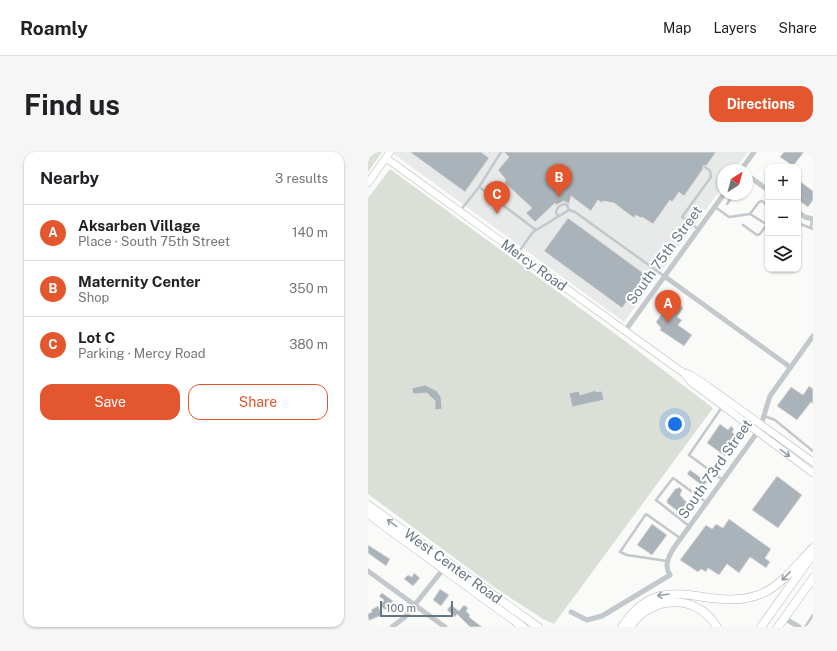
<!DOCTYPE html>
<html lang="en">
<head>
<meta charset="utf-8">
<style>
	:root { --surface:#fff; --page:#f6f6f6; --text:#202124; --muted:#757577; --line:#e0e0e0; --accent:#e4572e }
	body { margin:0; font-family:"Public Sans",sans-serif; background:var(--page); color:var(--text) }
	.controls { position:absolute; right:12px; top:12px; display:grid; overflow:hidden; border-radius:8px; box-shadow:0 1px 3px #0004 }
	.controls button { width:36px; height:36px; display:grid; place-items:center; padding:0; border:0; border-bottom:1px solid var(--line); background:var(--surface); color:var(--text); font:20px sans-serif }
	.compass { position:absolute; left:349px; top:12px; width:36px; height:36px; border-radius:50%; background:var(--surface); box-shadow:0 1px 3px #0004; rotate:36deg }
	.scale { position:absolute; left:12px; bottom:10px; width:73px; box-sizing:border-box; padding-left:4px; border:2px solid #657683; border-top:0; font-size:11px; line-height:14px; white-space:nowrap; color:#657683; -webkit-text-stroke:3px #fff; paint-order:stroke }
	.you { position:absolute; left:307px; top:272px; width:14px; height:14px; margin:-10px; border:3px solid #fff; border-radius:50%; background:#1a73e8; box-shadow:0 0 0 6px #1a73e833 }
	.badge { display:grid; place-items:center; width:26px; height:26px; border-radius:50%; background:var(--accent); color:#fff; font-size:13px; font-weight:700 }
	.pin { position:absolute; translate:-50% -33px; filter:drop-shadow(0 1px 2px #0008) }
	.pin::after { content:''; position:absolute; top:21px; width:14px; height:12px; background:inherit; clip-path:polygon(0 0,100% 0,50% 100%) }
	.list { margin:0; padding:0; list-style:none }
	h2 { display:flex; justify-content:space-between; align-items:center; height:52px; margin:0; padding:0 16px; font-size:17px }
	h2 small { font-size:13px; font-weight:400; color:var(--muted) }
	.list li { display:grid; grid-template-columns:26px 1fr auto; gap:12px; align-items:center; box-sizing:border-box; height:56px; padding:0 16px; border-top:1px solid var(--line) }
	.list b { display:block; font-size:15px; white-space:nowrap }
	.list p { margin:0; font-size:13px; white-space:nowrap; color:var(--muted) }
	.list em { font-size:13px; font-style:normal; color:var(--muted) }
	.actions { display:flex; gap:8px; padding:12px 16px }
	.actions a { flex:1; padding:9px 0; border:1px solid var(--accent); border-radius:12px; text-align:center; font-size:14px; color:var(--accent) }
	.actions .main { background:var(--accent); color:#fff }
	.icon { flex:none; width:22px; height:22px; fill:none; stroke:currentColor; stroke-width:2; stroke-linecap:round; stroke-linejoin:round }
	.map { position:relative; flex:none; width:445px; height:475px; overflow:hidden; border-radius:12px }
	header { display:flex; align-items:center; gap:24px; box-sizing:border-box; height:56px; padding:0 20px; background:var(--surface); border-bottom:1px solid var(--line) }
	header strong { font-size:19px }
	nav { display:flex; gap:22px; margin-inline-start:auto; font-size:14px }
	.intro { display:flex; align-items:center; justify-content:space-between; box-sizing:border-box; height:96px; padding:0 24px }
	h1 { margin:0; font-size:28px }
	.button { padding:10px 18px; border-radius:12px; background:var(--accent); color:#fff; font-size:14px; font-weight:700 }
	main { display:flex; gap:24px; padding:0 24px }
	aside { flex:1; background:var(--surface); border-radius:12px; box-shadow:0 1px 3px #0004 }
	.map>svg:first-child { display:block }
</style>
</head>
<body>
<header>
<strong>Roamly</strong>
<nav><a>Map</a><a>Layers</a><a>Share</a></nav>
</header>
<div class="intro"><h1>Find us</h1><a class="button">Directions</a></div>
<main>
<aside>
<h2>Nearby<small>3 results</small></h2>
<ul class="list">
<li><span class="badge">A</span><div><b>Aksarben Village</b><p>Place · South 75th Street</p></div><em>140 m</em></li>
<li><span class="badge">B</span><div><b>Maternity Center</b><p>Shop</p></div><em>350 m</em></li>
<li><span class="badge">C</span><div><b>Lot C</b><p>Parking · Mercy Road</p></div><em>380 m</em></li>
</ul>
<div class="actions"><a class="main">Save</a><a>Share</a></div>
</aside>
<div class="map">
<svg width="445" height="475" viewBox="0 0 445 475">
	<rect width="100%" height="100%" fill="#fafaf8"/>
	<path fill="#e8e9e9" d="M27 0H380L367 18H355V34L256 170 26 2Z"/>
	<path fill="#dadfd7" d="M0 0H14L0 20Z
		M22 17 257 189 345 256 186 472 175 467 126 435 0 342V46Z"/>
	<path fill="#aab3b9" stroke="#dcdcda" d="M42 0H113L121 6 97 40Z
		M136 0H348L339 13 335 14V17L316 44 311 40 304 50 302 48 285 72 274 65 273 66 268 63 266 66 246 51 235 49 234 51 230 48 223 59 203 44 201 52 196 49 188 53 187 51 167 70 158 61 164 56 136 30 138 28 130 18 141 5Z
		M416 0H436L425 14 412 5Z
		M430 28 445 39V48L440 55 430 48Z
		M200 66 278 123 254 156 176 99Z
		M304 148 315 156 309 165 314 168 310 173 324 183 316 194 292 178 293 176 288 170Z
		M57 233 69 239 73 245 74 257 67 258V249L59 241 45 242 44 236Z
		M441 234 445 237V252L443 250 429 268 409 254 423 235 435 243Z
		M228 238V240L234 239 236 248 204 255 201 241 211 239 212 243Z
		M352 272 360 278 363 274 366 277 364 280 371 286 357 304 339 291Z
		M322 318 339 330 335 334 319 322Z
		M409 324 434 343 410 376 384 358Z
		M311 335 314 338 312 343 321 353 315 360 312 358 311 360 299 351V348L308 336 309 337Z
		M361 367 403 397 397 406 402 410 398 416 382 405 371 421 359 412 351 423 340 416 338 420 333 417 330 420 312 408 338 373 344 377 348 372 355 376Z
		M284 372 299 383 284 403 269 393Z
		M0 393 22 407 18 414 0 401Z
		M46 421 52 426 45 434 36 427 40 423 44 425Z
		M72 437 81 443 73 454 65 448Z
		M14 441 25 449 18 458 12 454 16 448 11 444Z
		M83 453 91 459 96 453 100 456 98 459 102 463 101 465 114 475H102L89 462 87 465 79 458Z
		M10 454 14 463 0 469V462L4 460 3 458Z"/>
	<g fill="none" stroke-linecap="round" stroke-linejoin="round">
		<defs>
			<path id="secondary" d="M18 6 314 220 323 223 341 235 445 310
				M0 31 22 0
				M315 220 323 230 445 321"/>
			<path id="primary" d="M0 353 170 475
				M0 362 155 475
				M254 475C295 412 339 463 393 442 414 433 429 412 445 396
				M262 475C283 443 329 441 349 475
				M393 475 445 402
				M410 475 445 426"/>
		</defs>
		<use href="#secondary" stroke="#b3babf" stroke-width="8"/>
		<use href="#primary" stroke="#b5babe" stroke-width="9"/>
		<path stroke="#c3c8cc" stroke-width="2.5" d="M111 35 168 78
			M359 52 366 42
			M347 55 361 65 382 62 398 72 400 71
			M92 59 111 35 133 0
			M382 62 391 50 394 49 400 54
			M190 64 188 60 190 55 196 52 199 53 201 58
			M430 71 445 77
			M375 73 389 83 392 82 399 72
			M443 76 444 67
			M330 77 314 65 343 25 342 19 337 15
			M150 101 165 80 201 58 207 60 296 124
			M354 255 321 303 355 328
			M396 264 407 268 445 299
			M321 374 288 348 305 326 338 350
			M299 409 259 403 252 400 278 362 312 386
			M437 475 445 463"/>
		<path stroke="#c3c8cc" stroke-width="5" d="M373 18 386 0
			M379 23 400 38
			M430 60 437 65 445 67
			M296 124 422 215
			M257 179 356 42
			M0 419 77 475
			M203 460 219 468 234 464 302 423C296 414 300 406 305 397L386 285 393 273 402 244 445 184
			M416 466 431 475
			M24 475 37 465 77 415"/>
		<use href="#secondary" stroke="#fff" stroke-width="7"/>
		<use href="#primary" stroke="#fff" stroke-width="8"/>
	</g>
	<defs><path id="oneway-shaft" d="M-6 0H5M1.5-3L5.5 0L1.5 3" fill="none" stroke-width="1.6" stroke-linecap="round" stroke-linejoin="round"/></defs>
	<g stroke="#939fa8">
		<use href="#oneway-shaft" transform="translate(417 301) rotate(36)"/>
		<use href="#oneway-shaft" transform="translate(24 371) rotate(-144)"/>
		<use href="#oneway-shaft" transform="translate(418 424) rotate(134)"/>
		<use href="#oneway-shaft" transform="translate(295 443) rotate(171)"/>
	</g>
	<g text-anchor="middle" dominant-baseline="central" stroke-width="4" stroke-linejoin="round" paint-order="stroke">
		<g font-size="14" fill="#657683" stroke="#fff">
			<text transform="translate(296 103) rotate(-54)">South 75th Street</text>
			<text transform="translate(166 113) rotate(36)">Mercy Road</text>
			<text transform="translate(347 317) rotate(-55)">South 73rd Street</text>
			<text transform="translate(85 414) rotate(36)">West Center Road</text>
		</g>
	</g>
</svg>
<div class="controls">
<button>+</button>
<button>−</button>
<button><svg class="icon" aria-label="layers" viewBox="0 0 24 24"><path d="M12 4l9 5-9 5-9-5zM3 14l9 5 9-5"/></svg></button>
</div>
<svg class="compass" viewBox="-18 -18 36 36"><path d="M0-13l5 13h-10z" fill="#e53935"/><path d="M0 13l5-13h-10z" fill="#757577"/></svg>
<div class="scale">100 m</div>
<div class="you"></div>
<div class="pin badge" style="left:300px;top:171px">A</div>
<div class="pin badge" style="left:191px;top:45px">B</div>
<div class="pin badge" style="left:129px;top:62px">C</div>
</div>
</main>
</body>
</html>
